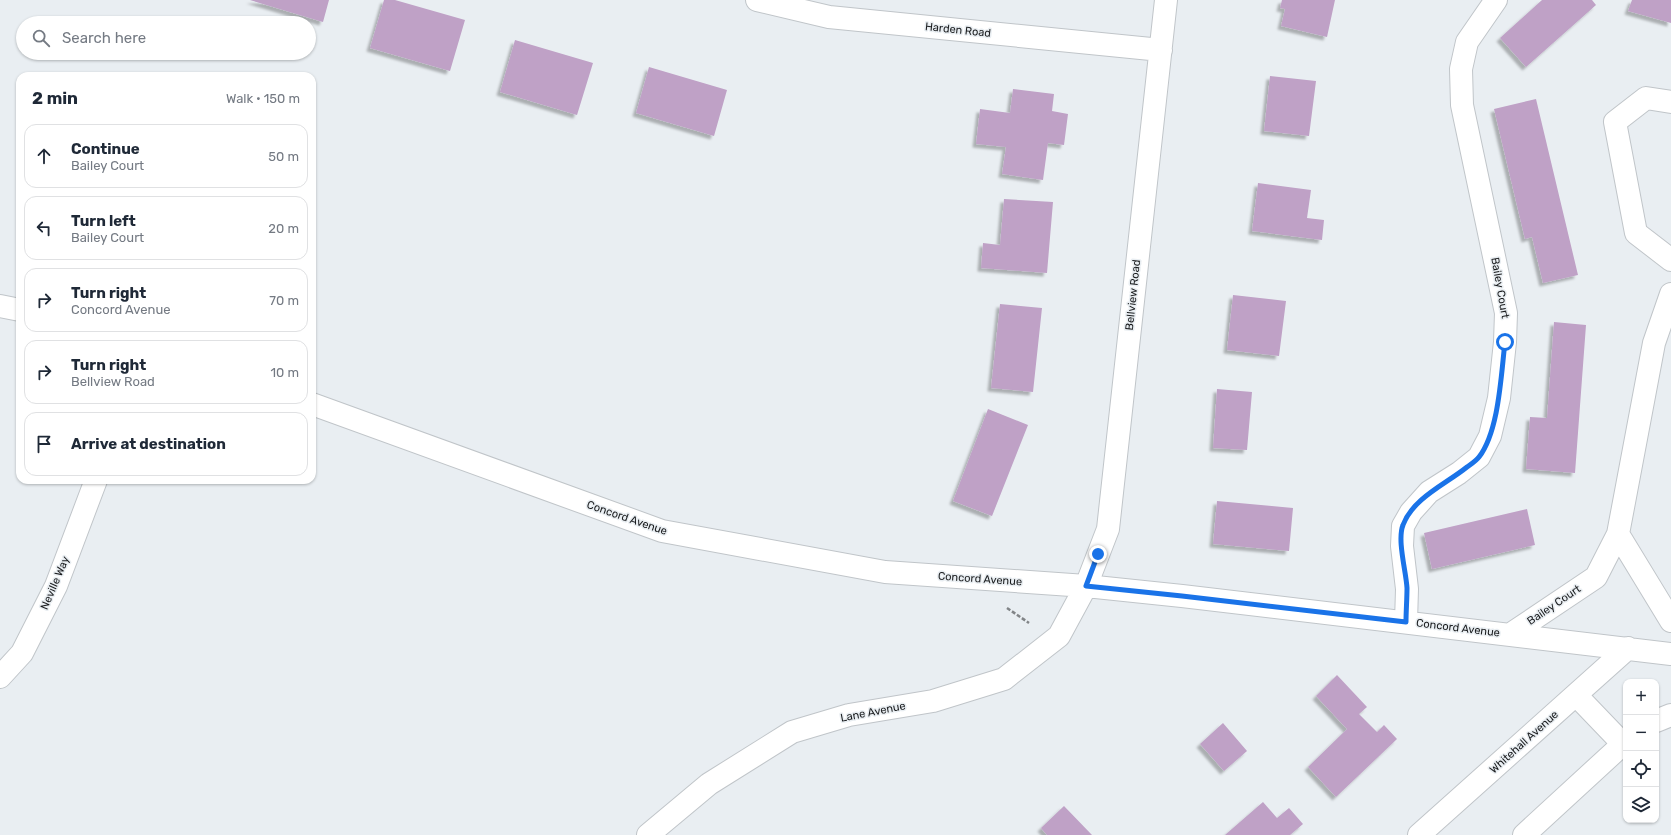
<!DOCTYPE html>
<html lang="en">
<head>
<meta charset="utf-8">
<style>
	:root { --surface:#fff; --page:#f6f6f7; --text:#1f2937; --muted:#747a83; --line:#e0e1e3 }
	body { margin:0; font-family:Rubik,sans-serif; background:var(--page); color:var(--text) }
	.controls { position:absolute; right:12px; bottom:12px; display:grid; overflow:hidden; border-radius:8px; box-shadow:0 1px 3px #0004 }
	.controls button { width:36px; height:36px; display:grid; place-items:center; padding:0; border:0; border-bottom:1px solid var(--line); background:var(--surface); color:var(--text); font:20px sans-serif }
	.stop { position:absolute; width:12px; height:12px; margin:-9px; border:3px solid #1a73e8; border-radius:50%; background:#fff }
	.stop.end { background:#1a73e8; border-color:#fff; box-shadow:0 1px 4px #0008 }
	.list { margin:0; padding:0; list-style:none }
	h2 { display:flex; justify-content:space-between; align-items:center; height:52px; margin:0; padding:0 16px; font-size:17px }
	h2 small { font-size:13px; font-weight:400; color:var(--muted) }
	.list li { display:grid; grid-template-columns:26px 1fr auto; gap:12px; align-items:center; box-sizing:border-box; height:64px; margin:0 8px 8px; padding:0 8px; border:1px solid var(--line); border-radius:12px }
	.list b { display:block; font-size:15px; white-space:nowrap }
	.list p { margin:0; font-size:13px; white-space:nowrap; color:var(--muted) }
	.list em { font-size:13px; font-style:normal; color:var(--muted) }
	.icon { flex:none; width:22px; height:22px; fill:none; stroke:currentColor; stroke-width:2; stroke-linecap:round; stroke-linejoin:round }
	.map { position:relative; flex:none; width:1671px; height:835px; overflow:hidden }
	.search { position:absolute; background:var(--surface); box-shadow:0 1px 3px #0004; left:16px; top:16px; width:300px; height:44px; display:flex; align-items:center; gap:10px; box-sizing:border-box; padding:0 14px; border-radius:22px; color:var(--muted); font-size:15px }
	.panel { position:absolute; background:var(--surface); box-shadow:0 1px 3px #0004; left:16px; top:72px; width:300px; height:412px; border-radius:12px }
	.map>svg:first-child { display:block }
</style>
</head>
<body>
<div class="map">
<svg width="1671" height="835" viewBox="0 0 1671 835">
	<defs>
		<filter id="shadow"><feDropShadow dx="-3.5" dy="3.5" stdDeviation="1" flood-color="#0004"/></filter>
	</defs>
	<rect width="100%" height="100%" fill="#e9eef2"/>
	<path fill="#bfa1c6" filter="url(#shadow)" d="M250 0H329L323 22Z
		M384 0H395L465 20 450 71 370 48Z
		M1282 0H1335L1327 37 1281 26 1285 9 1280 8Z
		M1542 0H1592L1596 5 1526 67 1500 38Z
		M1632 0H1671V23L1628 11Z
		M515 40 593 63 577 115 500 92Z
		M649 67 727 90 714 136 636 113Z
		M1270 76 1316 81 1309 136 1264 131Z
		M1013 89 1054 94 1052 111 1068 114 1064 145 1048 143 1043 180 1002 174 1006 147 976 144 980 109 1010 113Z
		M1536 99 1578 275 1543 283 1532 237 1525 239 1494 109Z
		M1258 183 1311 190 1307 218 1324 220 1322 240 1252 231Z
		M1004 199 1053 202 1047 273 981 268 983 243 1000 245Z
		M1233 295 1286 301 1279 356 1227 350Z
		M1000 304 1042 308 1033 392 991 388Z
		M1554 322 1586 325 1575 473 1526 469 1530 417 1547 418Z
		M1217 389 1252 392 1247 450 1213 448Z
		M988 409 1028 425 992 516 953 501Z
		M1217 501 1293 508 1289 551 1213 544Z
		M1527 509 1535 545 1432 569 1424 533Z
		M1337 675 1367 707 1359 714 1377 732 1384 725 1397 739 1336 797 1308 767 1347 729 1316 696Z
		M1223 723 1247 751 1224 771 1200 744Z
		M1263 802 1277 818 1289 808 1303 824 1290 835H1225Z
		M1064 806 1092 835H1047L1041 828Z"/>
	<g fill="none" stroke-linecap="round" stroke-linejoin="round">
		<defs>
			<path id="minor" d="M757 0 829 17 1161 50
				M1671 102 1646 98 1615 122 1636 233 1671 260
				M0 306 20 310
				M312 404 662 531 885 572 1086 586 1182 596 1671 654
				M1618 534 1671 621
				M1406 622 1407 589 1402 546 1403 526 1411 512 1429 492 1459 473 1479 457 1490 436 1499 398 1505 342 1506 313 1462 105 1461 69 1467 42 1496 0
				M1511 634 1596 577 1618 534 1654 343 1671 294
				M0 677 22 653 56 586 96 480
				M1576 695 1623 744 1626 742
				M1656 721 1671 715
				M648 835 709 784 792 732 849 715 933 701 1004 679 1059 636 1086 586 1108 529 1166 0
				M1419 835 1628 648
				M1524 835 1623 744"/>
		</defs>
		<use href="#minor" stroke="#c0c5c9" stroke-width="24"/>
		<path stroke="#818487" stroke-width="2.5" stroke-dasharray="4 2" stroke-linecap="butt" d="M1007 608 1029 623"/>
		<use href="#minor" stroke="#fff" stroke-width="22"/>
	</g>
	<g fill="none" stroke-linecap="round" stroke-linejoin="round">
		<path stroke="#1a73e8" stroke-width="5" d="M1098 554 1086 586 1182 596 1406 622C1406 611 1407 599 1407 588 1406 571 1397 540 1403 525 1413 498 1446 484 1467 467 1471 464 1476 461 1479 457 1499 431 1501 375 1505 342"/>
	</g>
	<g text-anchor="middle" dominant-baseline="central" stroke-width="3" stroke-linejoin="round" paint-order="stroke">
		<g font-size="11" fill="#181a1c" stroke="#e9eef2">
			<text transform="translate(958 30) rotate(6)">Harden Road</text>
			<text transform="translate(1500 288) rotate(80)">Bailey Court</text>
			<text transform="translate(1133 295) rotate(-84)">Bellview Road</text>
			<text transform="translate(627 518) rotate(19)">Concord Avenue</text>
			<text transform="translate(980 579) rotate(4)">Concord Avenue</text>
			<text transform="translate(55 583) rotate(-67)">Neville Way</text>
			<text transform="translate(1554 605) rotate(-34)">Bailey Court</text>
			<text transform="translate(1458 628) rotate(7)">Concord Avenue</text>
			<text transform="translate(873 712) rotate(-11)">Lane Avenue</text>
			<text transform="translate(1524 742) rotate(-42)">Whitehall Avenue</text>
		</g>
	</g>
</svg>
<div class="controls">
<button>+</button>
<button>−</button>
<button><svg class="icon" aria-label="locate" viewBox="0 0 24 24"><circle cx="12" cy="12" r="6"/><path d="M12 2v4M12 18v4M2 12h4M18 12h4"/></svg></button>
<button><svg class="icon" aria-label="layers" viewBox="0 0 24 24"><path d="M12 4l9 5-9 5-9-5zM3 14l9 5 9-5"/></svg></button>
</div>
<div class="stop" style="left:1505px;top:342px"></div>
<div class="stop end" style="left:1098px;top:554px"></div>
<div class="search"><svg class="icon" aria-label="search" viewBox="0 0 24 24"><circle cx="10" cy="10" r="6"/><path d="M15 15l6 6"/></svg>Search here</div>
<section class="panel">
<h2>2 min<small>Walk · 150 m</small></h2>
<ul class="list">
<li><svg class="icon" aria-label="ahead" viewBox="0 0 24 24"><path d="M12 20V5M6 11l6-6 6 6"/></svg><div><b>Continue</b><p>Bailey Court</p></div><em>50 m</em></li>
<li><svg class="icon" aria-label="left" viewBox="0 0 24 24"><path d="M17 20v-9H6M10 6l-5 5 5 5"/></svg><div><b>Turn left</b><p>Bailey Court</p></div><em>20 m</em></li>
<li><svg class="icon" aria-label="right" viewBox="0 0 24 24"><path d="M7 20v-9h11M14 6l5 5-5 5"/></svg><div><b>Turn right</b><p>Concord Avenue</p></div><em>70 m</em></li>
<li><svg class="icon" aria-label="right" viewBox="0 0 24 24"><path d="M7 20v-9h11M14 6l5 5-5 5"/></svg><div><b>Turn right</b><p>Bellview Road</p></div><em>10 m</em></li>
<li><svg class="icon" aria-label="arrive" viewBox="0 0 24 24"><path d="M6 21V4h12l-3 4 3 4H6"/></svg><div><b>Arrive at destination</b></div></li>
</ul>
</section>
</div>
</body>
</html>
